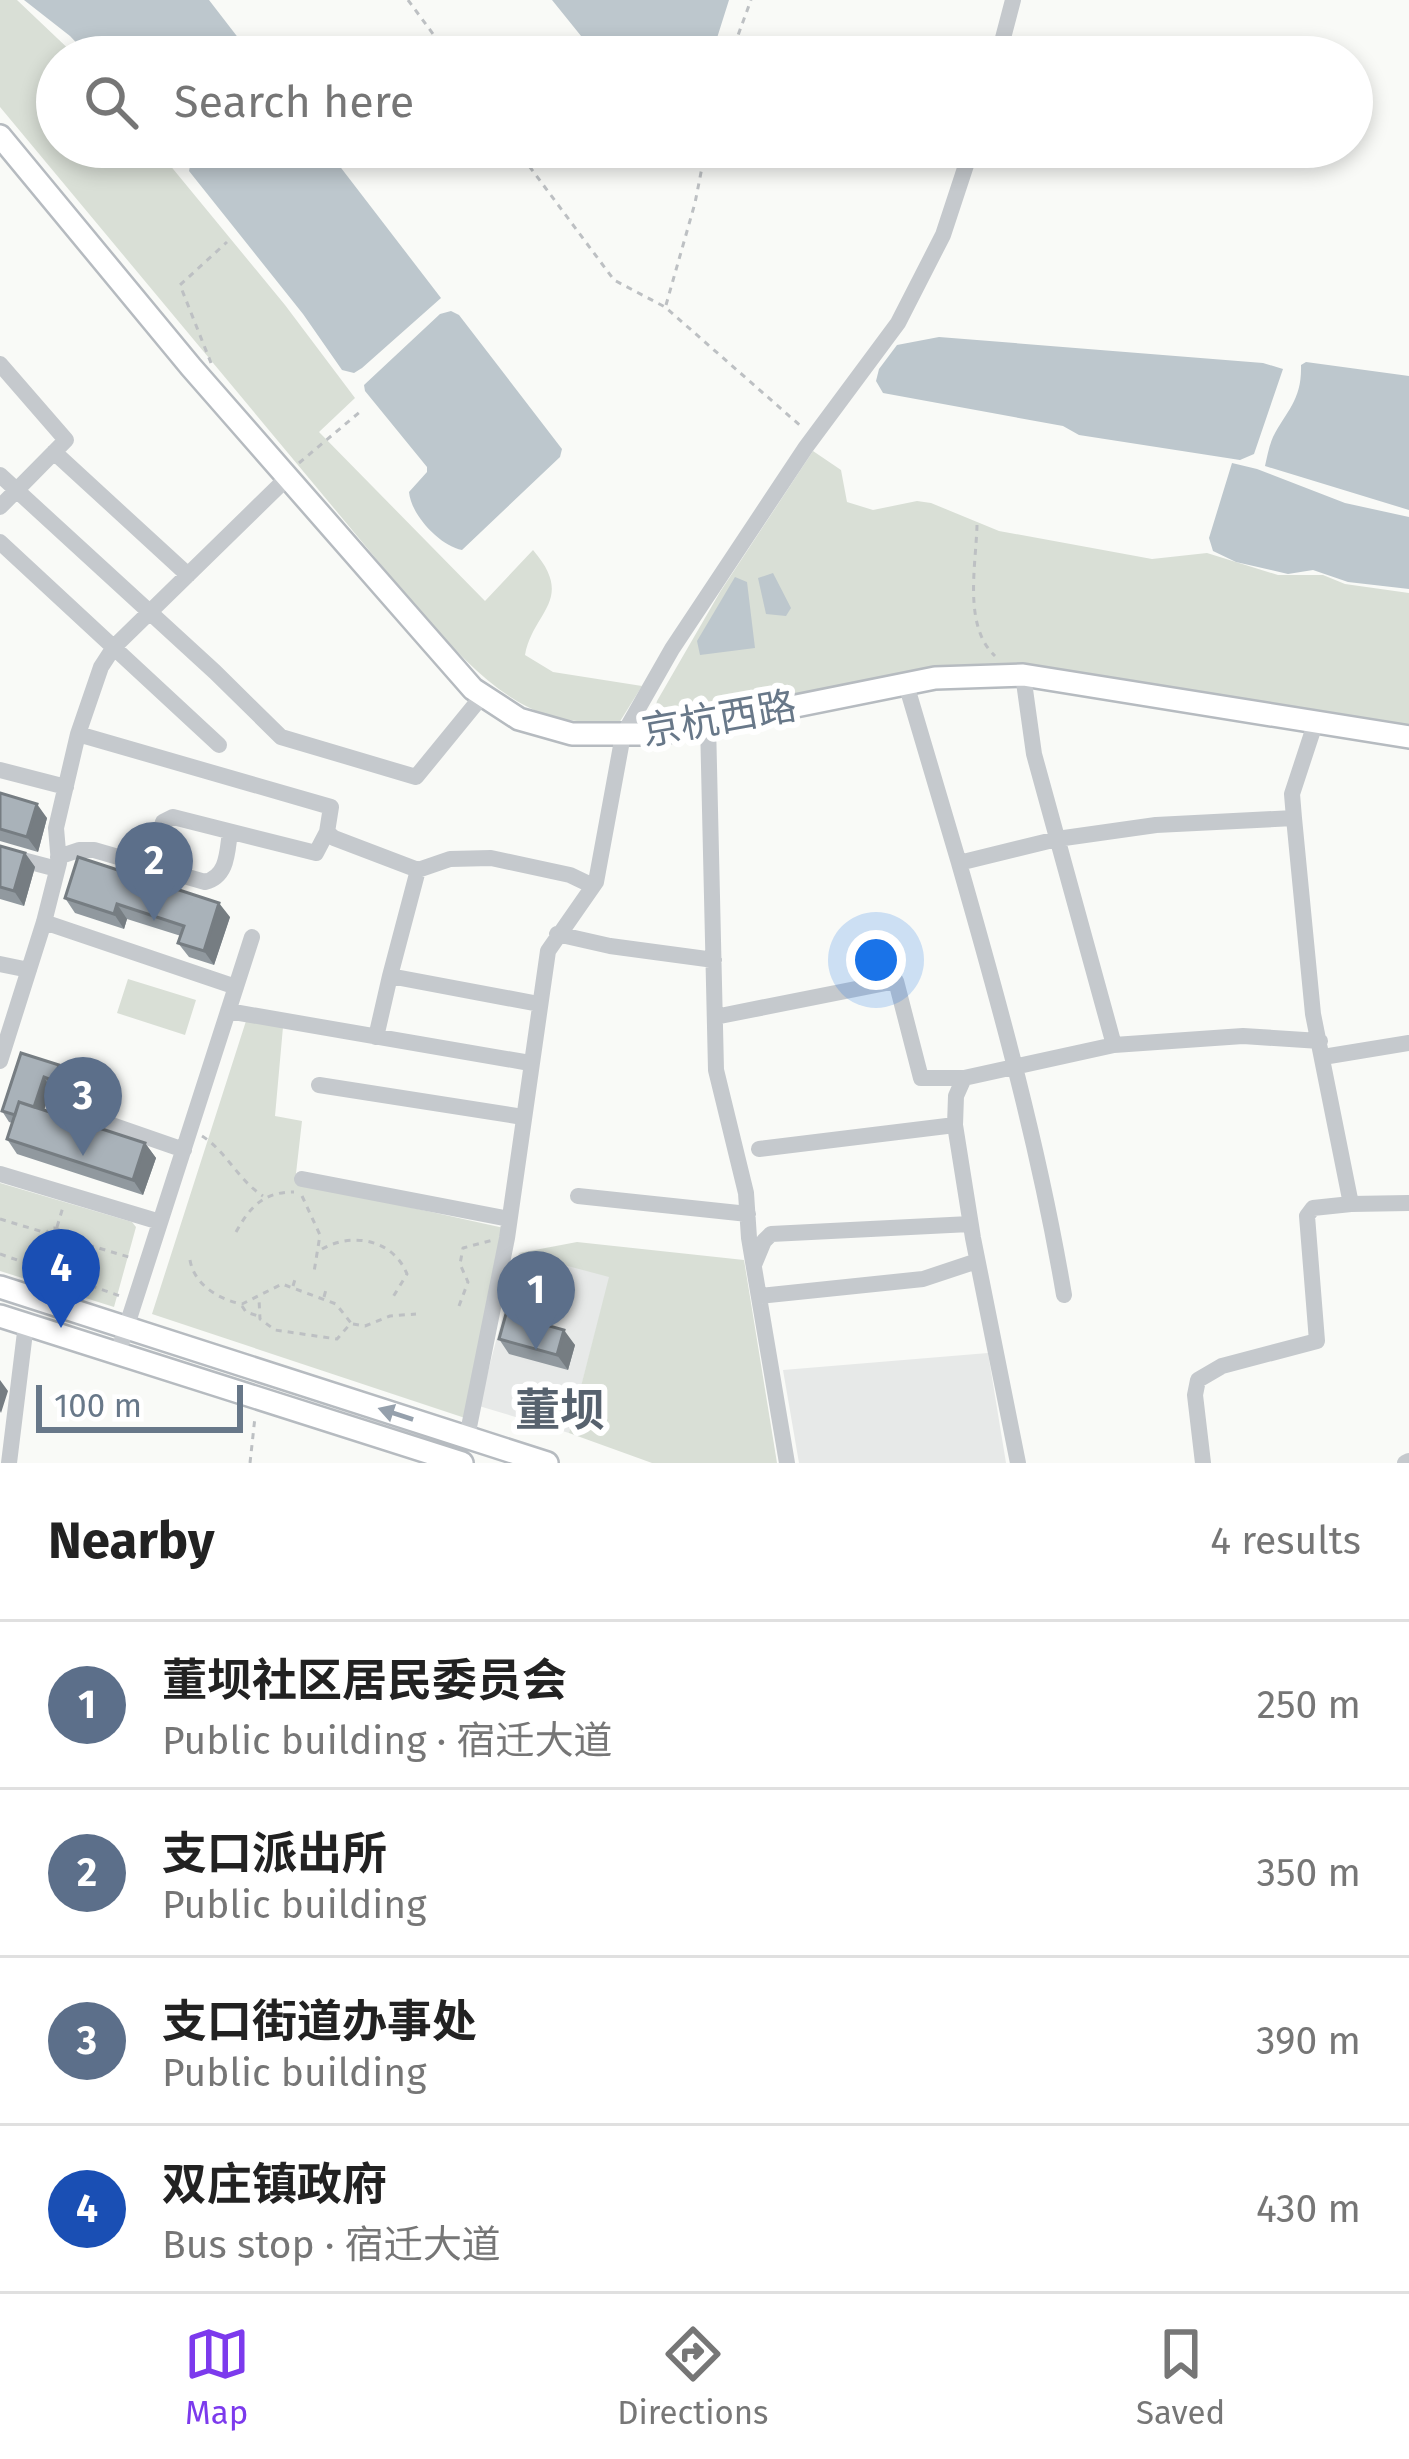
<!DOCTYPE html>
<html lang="en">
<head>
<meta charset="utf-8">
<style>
	:root { --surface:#fff; --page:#f6f6f6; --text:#222; --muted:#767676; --line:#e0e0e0; --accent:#7c3aed }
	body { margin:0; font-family:"Fira Sans","Noto Sans SC",sans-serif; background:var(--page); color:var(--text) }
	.scale { position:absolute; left:36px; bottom:30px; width:207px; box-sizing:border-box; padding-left:12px; border:6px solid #687889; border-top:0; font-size:33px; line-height:42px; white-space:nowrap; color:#687889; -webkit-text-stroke:9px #fff; paint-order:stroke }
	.you { position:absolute; left:876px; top:960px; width:42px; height:42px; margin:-30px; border:9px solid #fff; border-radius:50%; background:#1a73e8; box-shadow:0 0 0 18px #1a73e833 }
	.badge { display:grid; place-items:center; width:78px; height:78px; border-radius:50%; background:var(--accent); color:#fff; font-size:39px; font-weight:700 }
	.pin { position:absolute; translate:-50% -99px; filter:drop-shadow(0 3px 6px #0008) }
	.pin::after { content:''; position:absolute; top:63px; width:42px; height:36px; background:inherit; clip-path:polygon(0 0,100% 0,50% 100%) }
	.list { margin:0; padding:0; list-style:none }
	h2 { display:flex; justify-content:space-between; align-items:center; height:156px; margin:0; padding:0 48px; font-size:51px }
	h2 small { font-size:39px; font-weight:400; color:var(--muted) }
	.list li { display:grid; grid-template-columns:78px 1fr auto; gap:36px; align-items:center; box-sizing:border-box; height:168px; padding:0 48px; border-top:3px solid var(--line) }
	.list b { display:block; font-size:45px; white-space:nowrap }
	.list p { margin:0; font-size:39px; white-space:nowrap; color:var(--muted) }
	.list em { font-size:39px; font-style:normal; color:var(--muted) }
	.icon { flex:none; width:66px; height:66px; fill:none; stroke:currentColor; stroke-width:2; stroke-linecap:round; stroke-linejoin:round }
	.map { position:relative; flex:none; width:1409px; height:1463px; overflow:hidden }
	.search { position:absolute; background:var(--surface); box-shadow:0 6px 18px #0003; left:36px; right:36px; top:36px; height:132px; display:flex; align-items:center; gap:30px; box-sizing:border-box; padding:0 42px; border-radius:66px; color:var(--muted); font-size:45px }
	.sheet { height:828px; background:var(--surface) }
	nav { display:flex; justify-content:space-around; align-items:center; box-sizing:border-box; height:168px; border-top:3px solid var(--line); background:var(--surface); font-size:33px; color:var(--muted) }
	nav a { display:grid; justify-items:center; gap:6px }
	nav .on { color:var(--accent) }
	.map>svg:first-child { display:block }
</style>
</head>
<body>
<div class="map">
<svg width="1409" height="1463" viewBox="0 0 1409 1463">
	<rect width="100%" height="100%" fill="#f9faf7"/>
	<path fill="#e7e9e8" d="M519 1253 610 1276 569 1433 479 1406Z
		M988 1353 1006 1463H799L783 1370Z"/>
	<path fill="#d9dfd6" d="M0 0H17L77 57H57V147H155L285 305 355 398 319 432 485 601 533 550C576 600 533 611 525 655L553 672 642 686 619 723C598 721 573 723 553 717 500 701 464 659 427 620L0 107Z
		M813 451 841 470 847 502 873 510 917 501 931 503 999 531 1152 559 1207 553 1278 575H1323L1345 584 1409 593V726L1090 674 993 666 672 724 659 721 654 713 657 701 720 592Z
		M128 979 196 1000 185 1035 117 1013Z
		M246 1021 283 1027 275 1116 302 1121 295 1182 504 1228 465 1418 152 1314Z
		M0 1183 132 1222 136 1227 114 1307 0 1271Z
		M577 1242 744 1260 777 1463H652L569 1433 609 1277 519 1253Z"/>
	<path fill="#bdc7cd" d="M24 0H209L253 57H90L70 36Z
		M552 0H729L711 57H598Z
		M210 147H325L441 298 362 368 354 373 342 370 303 314 189 171 191 161Z
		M451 311 459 315 562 449 560 457 462 550C440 546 411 515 409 492L427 472V467L365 391 364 385 440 314Z
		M939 337 1263 363 1283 369 1254 454 1240 460 1079 435 1063 426 883 393 876 381 879 369 897 345Z
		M1306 362 1409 376V510L1265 466C1267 457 1269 446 1273 437 1287 410 1302 400 1301 365Z
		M1232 463 1257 469 1345 503 1409 517V589L1348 582 1313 570 1288 574 1236 562 1213 551 1209 538Z
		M773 573 791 608 786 616 766 614 758 578Z
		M735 577 747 582 755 648 700 655 697 641Z"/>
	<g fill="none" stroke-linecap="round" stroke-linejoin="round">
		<defs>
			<path id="major" d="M0 136 191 367 423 632 473 689 519 719 572 734H657L935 678 1023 675 1409 737
				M0 1287 547 1463
				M0 1316 462 1463"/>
		</defs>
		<use href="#major" stroke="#b6bbc0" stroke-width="26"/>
		<path stroke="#bdc0c3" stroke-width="3" stroke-dasharray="6 6" stroke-linecap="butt" d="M408 0 450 57
			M730 57 751 0
			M515 147 614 280 665 307 803 428
			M666 305 695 203 706 147
			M211 363 180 285 227 242
			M299 463 361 411
			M977 525C976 566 963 626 995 656
			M202 1136C226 1151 238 1180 263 1196
			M302 1196 320 1235 314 1272
			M0 1219 43 1232
			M57 1227 63 1207
			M46 1236a8 8 0 1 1 16 0a8 8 0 1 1-16 0Z
			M236 1232C250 1207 263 1192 294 1192
			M65 1238 132 1258
			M322 1249C352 1232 393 1239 407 1274L393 1297
			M0 1254 123 1297
			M190 1260C194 1285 220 1300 242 1304L282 1284 336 1304 351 1323 337 1339 275 1330 260 1319 259 1299
			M44 1269 51 1244
			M293 1286 296 1276
			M324 1297 327 1286
			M242 1306 246 1312 258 1316
			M459 1306 468 1282 460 1264 463 1248 493 1240
			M353 1324 365 1326 390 1316 416 1314
			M250 1463 255 1417"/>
		<path stroke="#c5c9cd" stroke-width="16" d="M998 57 1013 0
			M0 364 66 440 0 507
			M54 452 188 575
			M0 475 215 672 281 737 416 777 483 695
			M0 542 219 745
			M906 684 959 863 1057 839 1156 825 1294 818
			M708 723 716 1070 746 1193 749 1238 787 1463
			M78 734 331 807 327 832 316 853 173 817 163 822 150 865
			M0 770 66 787
			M327 832 334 838 418 870 450 859 491 858 570 875 593 886
			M0 854 57 869
			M58 857 79 850H94L205 882C228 876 227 852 230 832
			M959 863C1000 1006 1039 1147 1064 1295
			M44 922 236 987
			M557 934 610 946 714 960
			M0 964 29 970
			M390 976 418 870
			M228 1011 530 1063
			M715 1017 896 981 921 1078H964
			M376 1037 390 976 539 1004
			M1114 1045 1243 1036 1320 1041
			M1323 1057 1409 1043
			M0 1061 44 922 59 863 56 828 78 734 101 667 114 647 287 478
			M319 1085 523 1117
			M63 1108 184 1150
			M759 1149 955 1125
			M0 1174 160 1222
			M302 1179 509 1219
			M578 1196 748 1214
			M1351 1204 1409 1203
			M754 1265 764 1241 771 1234 970 1224
			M759 1296 923 1279 977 1261
			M118 1353 252 937
			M467 1437 507 1238 548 951 596 882 623 735 672 649 806 447 898 323 943 235 972 147
			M9 1463 26 1324
			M1018 1463 973 1238 955 1125 956 1096 964 1078 1114 1045 1034 754 1023 675
			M1203 1463 1195 1395 1198 1380 1222 1366 1317 1341 1307 1216 1313 1208 1351 1204 1313 1014 1294 818 1292 794 1316 721
			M1405 1463 1409 1461"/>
		<use href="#major" stroke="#fff" stroke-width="21"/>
	</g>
	<path fill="#91999f" d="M0 793 47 818 38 852 0 841Z
		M0 846 25 853 35 867 24 906 0 899Z
		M65 898 230 917 214 965 189 957 178 943 181 936 127 919 124 929 75 913Z
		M21 1053 67 1076 62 1092 51 1089 44 1110 145 1143 156 1158 143 1195 17 1154 7 1139 12 1123 9 1122 2 1111Z
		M556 1296 548 1325 575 1345 568 1370 509 1354 499 1339Z"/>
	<path fill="#767d82" d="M37 804 47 818 38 852 27 837Z
		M25 853 35 867 24 906 14 891Z
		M219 903 230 917 214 965 204 951Z
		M117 904 127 919 124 929 114 914Z
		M59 1065 67 1076 62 1092 54 1081Z
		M44 1077 51 1089 41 1119 34 1108Z
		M145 1143 156 1158 143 1195 133 1180Z
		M546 1282 556 1296 545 1336 535 1322Z
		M564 1330 575 1345 568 1370 557 1355Z
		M0 1380 8 1391 1 1413 0 1411Z"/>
	<path fill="#a9b2b9" stroke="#767d82" stroke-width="3" d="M0 793 37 804 27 837 0 829Z
		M0 846 25 853 14 891 0 887Z
		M78 857 219 903 204 951 178 943 184 926 117 904 114 914 65 898Z
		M21 1053 59 1065 54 1081 44 1077 34 1107 19 1102 15 1115 2 1111Z
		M19 1102 145 1143 133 1180 7 1139Z
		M517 1274 546 1282 535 1322 564 1330 557 1355 499 1339Z"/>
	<defs><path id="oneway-solid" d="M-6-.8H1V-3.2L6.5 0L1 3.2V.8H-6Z" transform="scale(3)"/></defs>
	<use fill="#95a0ac" href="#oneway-solid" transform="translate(396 1414) rotate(-162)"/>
	<g text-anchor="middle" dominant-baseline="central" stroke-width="12" stroke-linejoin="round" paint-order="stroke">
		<g font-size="39" fill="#687889" stroke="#fff">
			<text transform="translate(719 719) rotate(-10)">京杭西路</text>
		</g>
		<g font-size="45" font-weight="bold" fill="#57626e" stroke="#fff">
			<text x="560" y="1411">董坝</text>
		</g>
	</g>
</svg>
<div class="scale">100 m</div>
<div class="you"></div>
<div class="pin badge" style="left:536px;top:1350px;background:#5c6f8a">1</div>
<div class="pin badge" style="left:154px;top:921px;background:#5c6f8a">2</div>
<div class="pin badge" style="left:83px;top:1156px;background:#5c6f8a">3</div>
<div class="pin badge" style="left:61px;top:1328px;background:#1a4fb4">4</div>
<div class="search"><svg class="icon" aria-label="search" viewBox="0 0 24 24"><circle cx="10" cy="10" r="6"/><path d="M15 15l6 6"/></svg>Search here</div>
</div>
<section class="sheet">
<h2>Nearby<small>4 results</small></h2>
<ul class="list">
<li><span class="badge" style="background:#5c6f8a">1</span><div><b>董坝社区居民委员会</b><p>Public building · 宿迁大道</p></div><em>250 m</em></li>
<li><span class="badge" style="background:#5c6f8a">2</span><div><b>支口派出所</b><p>Public building</p></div><em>350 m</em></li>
<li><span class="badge" style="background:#5c6f8a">3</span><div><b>支口街道办事处</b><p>Public building</p></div><em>390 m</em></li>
<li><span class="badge" style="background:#1a4fb4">4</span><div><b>双庄镇政府</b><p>Bus stop · 宿迁大道</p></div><em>430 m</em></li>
</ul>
</section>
<nav>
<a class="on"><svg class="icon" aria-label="map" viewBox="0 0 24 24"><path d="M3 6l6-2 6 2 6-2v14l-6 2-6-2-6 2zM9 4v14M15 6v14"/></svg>Map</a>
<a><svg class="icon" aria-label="directions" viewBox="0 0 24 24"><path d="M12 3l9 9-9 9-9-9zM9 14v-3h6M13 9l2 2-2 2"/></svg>Directions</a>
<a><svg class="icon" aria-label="saved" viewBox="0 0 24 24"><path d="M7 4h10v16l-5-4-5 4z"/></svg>Saved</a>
</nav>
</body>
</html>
